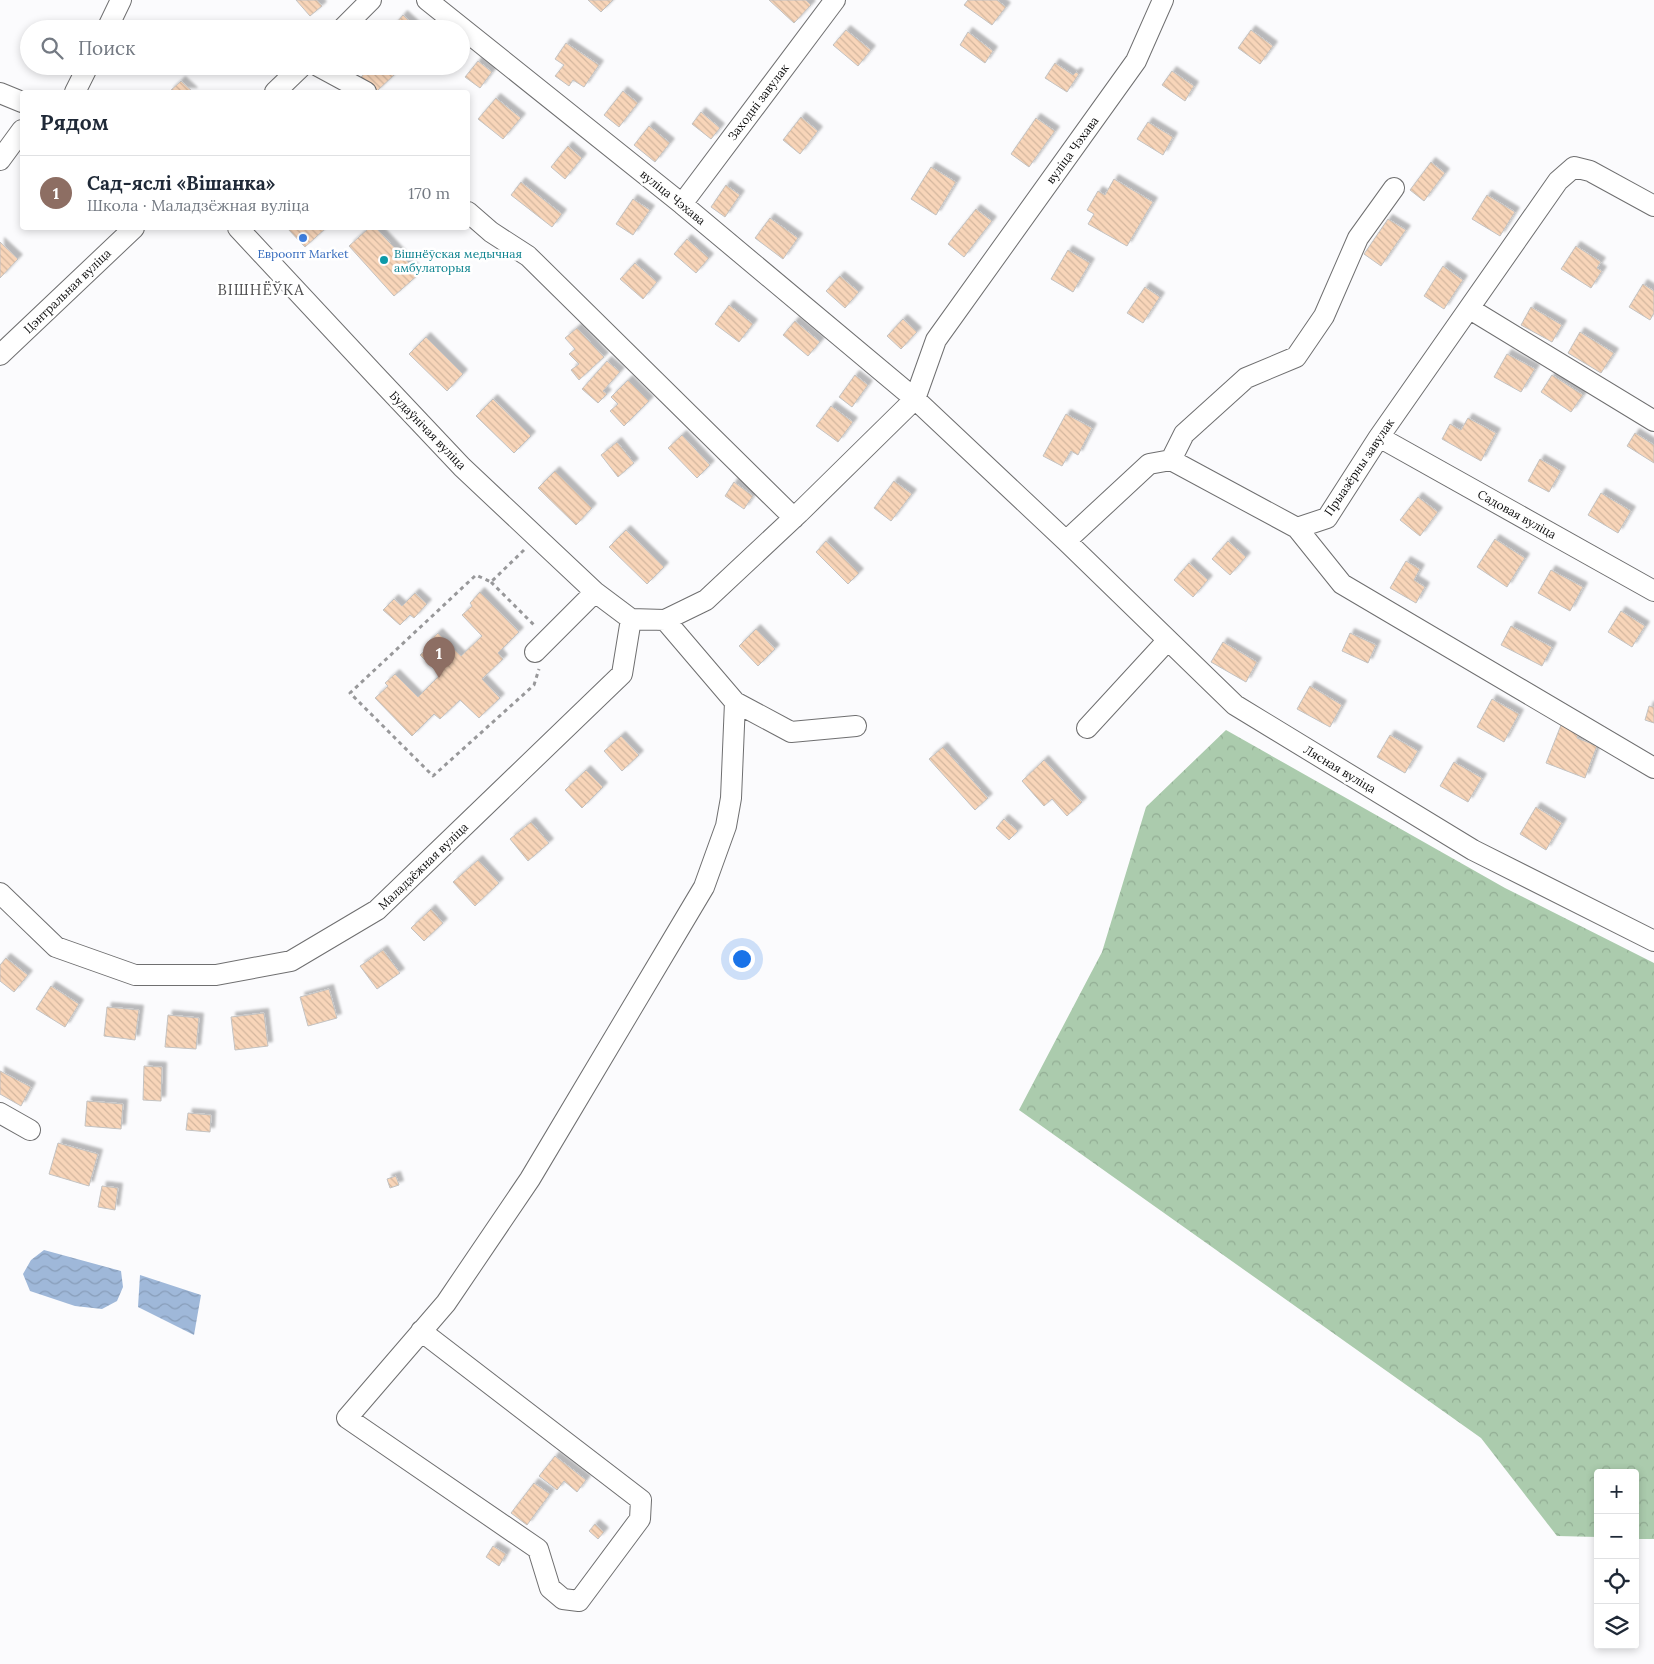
<!DOCTYPE html>
<html lang="ru">
<head>
<meta charset="utf-8">
<style>
	:root { --surface:#fff; --page:#f2f2f3; --text:#1f2937; --muted:#747a83; --line:#e0e1e3; --accent:#111827 }
	body { margin:0; font-family:Lora,serif; background:var(--page); color:var(--text) }
	.controls { position:absolute; right:15px; bottom:15px; display:grid; overflow:hidden; border-radius:5px; box-shadow:0 2px 8px #0003 }
	.controls button { width:45px; height:45px; display:grid; place-items:center; padding:0; border:0; border-bottom:1px solid var(--line); background:var(--surface); color:var(--text); font:25px sans-serif }
	.you { position:absolute; left:741px; top:958px; width:18px; height:18px; margin:-12px; border:4px solid #fff; border-radius:50%; background:#1a73e8; box-shadow:0 0 0 8px #1a73e833 }
	.badge { display:grid; place-items:center; width:32px; height:32px; border-radius:50%; background:var(--accent); color:#fff; font-size:16px; font-weight:700 }
	.pin { position:absolute; translate:-50% -41px; filter:drop-shadow(0 1px 2px #0008) }
	.pin::after { content:''; position:absolute; top:26px; width:18px; height:15px; background:inherit; clip-path:polygon(0 0,100% 0,50% 100%) }
	.list { margin:0; padding:0; list-style:none }
	h2 { display:flex; justify-content:space-between; align-items:center; height:65px; margin:0; padding:0 20px; font-size:21px }
	h2 small { font-size:16px; font-weight:400; color:var(--muted) }
	.list li { display:grid; grid-template-columns:32px 1fr auto; gap:15px; align-items:center; box-sizing:border-box; height:75px; padding:0 20px; border-top:1px solid var(--line) }
	.list b { display:block; font-size:19px; white-space:nowrap }
	.list p { margin:0; font-size:16px; white-space:nowrap; color:var(--muted) }
	.list em { font-size:16px; font-style:normal; color:var(--muted) }
	.icon { flex:none; width:28px; height:28px; fill:none; stroke:currentColor; stroke-width:2; stroke-linecap:round; stroke-linejoin:round }
	.map { position:relative; flex:none; width:1654px; height:1664px; overflow:hidden }
	.search { position:absolute; background:var(--surface); box-shadow:0 2px 8px #0003; left:20px; top:20px; width:450px; height:55px; display:flex; align-items:center; gap:12px; box-sizing:border-box; padding:0 18px; border-radius:28px; color:var(--muted); font-size:19px }
	.panel { position:absolute; background:var(--surface); box-shadow:0 2px 8px #0003; left:20px; top:90px; width:450px; height:140px; border-radius:5px }
	.map>svg:first-child { display:block }
</style>
</head>
<body>
<div class="map">
<svg width="1654" height="1664" viewBox="0 0 1654 1664">
	<defs>
		<pattern id="forest-crowns" width="20" height="18" patternUnits="userSpaceOnUse" patternTransform="scale(1.25)"><rect width="20" height="18" fill="#abcbad"/><path d="M2 6a3 3 0 1 1 6 0M12 15a3 3 0 1 1 6 0" fill="none" stroke="#92ad94"/></pattern>
		<pattern id="water-waves" width="16" height="10" patternUnits="userSpaceOnUse" patternTransform="scale(1.25)"><rect width="16" height="10" fill="#9fb8d9"/><path d="M0 5q4-4 8 0t8 0" fill="none" stroke="#889db9"/></pattern>
		<pattern id="building-back-hatch" width="6" height="6" patternUnits="userSpaceOnUse" patternTransform="scale(1.25)"><rect width="6" height="6" fill="#f8d5b9"/><path d="M-1 5l2 2M0 0l6 6M5-1l2 2" fill="none" stroke="#d3b69e"/></pattern>
		<filter id="shadow"><feDropShadow dx="4.5" dy="-4.5" stdDeviation="1" flood-color="#0004"/></filter>
	</defs>
	<rect width="100%" height="100%" fill="#fbfbfd"/>
	<path fill="url(#forest-crowns)" d="M1226 730 1505 888 1654 963V1539H1635V1473H1598V1537L1557 1536 1481 1438 1019 1110 1102 952 1146 807Z"/>
	<path fill="url(#water-waves)" d="M44 1250 121 1271 123 1287 117 1301 102 1309 75 1306 30 1291 23 1274 31 1260Z
		M140 1275 201 1295 194 1335 138 1307Z"/>
	<path fill="url(#building-back-hatch)" stroke="#c3c2c1" filter="url(#shadow)" d="M296 0H317L322 6 310 16Z
		M588 0H613L601 12Z
		M769 0H806L811 5 794 23Z
		M968 0H997L1006 7 992 25 964 5Z
		M403 15 418 29H391Z
		M846 30 871 50 858 66 833 45Z
		M1251 30 1273 46 1260 64 1238 48Z
		M968 32 993 51 985 63 960 45Z
		M566 43 599 65 584 87 573 80 569 86 555 76 564 65 555 59Z
		M478 61 492 72 480 88 465 77Z
		M1055 63 1073 75 1076 72 1079 74 1067 92 1045 78Z
		M373 66H387L395 74 376 92 361 77Z
		M1172 71 1194 86 1185 101 1162 85Z
		M181 81 193 92H169Z
		M623 91 638 103 619 127 604 115Z
		M496 98 521 118 503 139 478 119Z
		M701 112 720 128 711 139 692 124Z
		M801 117 818 131 800 154 783 140Z
		M1036 118 1055 131 1029 167 1011 154Z
		M1148 122 1173 137 1163 155 1137 139Z
		M649 126 670 143 655 162 634 145Z
		M568 146 582 158 565 179 551 167Z
		M1431 162 1445 173 1424 201 1410 190Z
		M931 167 956 182 936 215 911 199Z
		M1114 179 1153 202 1127 246 1088 224 1094 214 1087 210 1098 191 1105 195Z
		M521 182 562 214 552 227 511 195Z
		M726 185 740 195 725 217 711 207Z
		M1487 195 1515 212 1500 236 1472 219Z
		M633 199 650 210 633 235 616 224Z
		M976 209 992 221 964 257 948 244Z
		M770 218 798 238 783 259 755 238Z
		M1388 219 1406 230 1381 266 1364 254Z
		M287 228H326L305 247Z
		M369 228H376L419 274 394 296 349 246Z
		M687 239 709 258 696 273 674 254Z
		M0 242 18 259 0 278Z
		M1576 246 1601 262 1597 268 1602 271 1591 288 1561 269Z
		M1068 250 1090 263 1073 292 1051 279Z
		M635 263 657 282 643 299 620 279Z
		M1443 266 1463 280 1444 309 1424 296Z
		M840 276 859 292 845 308 826 291Z
		M1643 284 1654 291V313L1650 320 1629 307Z
		M1145 287 1160 297 1143 323 1127 313Z
		M729 305 753 324 739 342 715 324Z
		M1531 307 1562 325 1552 342 1521 325Z
		M903 319 917 332 901 349 887 336Z
		M795 321 820 342 808 356 783 335Z
		M577 328 604 357 579 380 571 370 579 364 569 354 575 349 565 338Z
		M1580 332 1614 353 1601 373 1568 353Z
		M426 337 463 374 447 391 409 354Z
		M1507 354 1535 369 1521 392 1494 377Z
		M607 361 620 372 603 391 607 394 598 403 582 389Z
		M855 375 868 385 852 407 839 397Z
		M1552 375 1583 395 1571 412 1541 392Z
		M628 380 649 401 624 426 610 411 618 404 611 397Z
		M493 399 531 436 514 453 476 416Z
		M831 406 853 422 838 442 816 426Z
		M1066 414 1092 428 1078 455 1071 451 1062 466 1043 456Z
		M1468 418 1496 433 1481 461 1442 439 1450 424 1461 430Z
		M1635 433 1654 445V463L1627 446Z
		M682 435 710 465 697 478 668 448Z
		M617 442 634 463 618 477 601 455Z
		M1540 459 1561 471 1549 492 1528 481Z
		M555 471 592 508 576 525 538 488Z
		M894 481 912 494 891 521 874 508Z
		M734 482 753 496 744 509 725 496Z
		M1601 493 1631 511 1618 533 1588 515Z
		M1418 497 1438 512 1420 536 1400 520Z
		M626 530 664 567 647 584 609 547Z
		M1495 539 1525 558 1507 587 1477 567Z
		M826 541 859 573 848 584 816 552Z
		M1228 541 1246 557 1230 575 1212 559Z
		M1406 561 1420 569 1414 580 1425 587 1416 603 1390 588Z
		M1189 563 1208 580 1193 597 1174 580Z
		M1551 570 1583 587 1570 611 1538 593Z
		M480 592 519 632 498 653 503 659 482 679 500 698 479 718 460 700 440 719 434 714 412 736 375 698 388 686 385 683 395 674 418 697 440 675 420 655 430 646 427 643 438 633 461 656 482 636 462 615 472 606 470 603Z
		M415 593 427 604 414 618 410 615 400 625 383 610 394 599 402 606Z
		M1621 611 1645 626 1632 647 1608 632Z
		M1511 626 1552 647 1542 666 1501 645Z
		M756 629 775 649 758 666 739 646Z
		M1350 633 1376 645 1368 663 1342 651Z
		M1223 642 1257 662 1246 682 1211 662Z
		M1310 686 1342 705 1330 727 1297 709Z
		M1492 699 1519 714 1504 742 1477 727Z
		M1649 706 1654 707V723L1645 720Z
		M1563 720 1581 727 1577 738 1597 746 1585 778 1546 763Z
		M1390 735 1418 751 1405 773 1377 757Z
		M621 736 639 755 622 771 604 751Z
		M943 747 988 798 975 810 929 759Z
		M1044 760 1082 802 1067 816 1052 799 1044 806 1022 781Z
		M1454 762 1482 778 1468 802 1440 786Z
		M586 770 603 787 582 808 565 790Z
		M1536 807 1562 823 1546 850 1520 834Z
		M1004 819 1018 831 1009 840 996 828Z
		M531 822 549 843 528 861 510 839Z
		M478 860 499 883 475 906 453 882Z
		M431 909 443 923 424 941 411 928Z
		M383 950 400 973 377 989 360 966Z
		M6 958 28 975 14 992 0 981V965Z
		M51 986 79 1004 65 1027 36 1009Z
		M329 989 337 1018 308 1026 300 997Z
		M107 1007 139 1010 135 1040 104 1036Z
		M264 1013 268 1046 235 1050 231 1017Z
		M168 1015 199 1018 196 1049 165 1047Z
		M144 1066 162 1067 161 1101 143 1100Z
		M0 1071 31 1087 21 1106 0 1094Z
		M87 1101 123 1104 121 1129 85 1126Z
		M188 1113 211 1115 210 1132 186 1130Z
		M58 1143 98 1154 89 1186 49 1174Z
		M396 1176 399 1185 390 1188 387 1179Z
		M102 1186 118 1188 115 1210 98 1207Z
		M555 1456 586 1480 577 1492 564 1481 557 1490 539 1476Z
		M534 1483 550 1494 527 1525 511 1513Z
		M595 1524 604 1532 598 1539 589 1531Z
		M493 1546 506 1554 499 1566 486 1557Z"/>
	<g fill="none" stroke-linecap="round" stroke-linejoin="round">
		<defs>
			<path id="minor" d="M427 0 682 204 915 399 1066 541 1235 705 1473 850 1654 941
				M107 29 121 0
				M342 29 371 0
				M318 66 366 92
				M75 92 88 66
				M275 92 302 66
				M0 93 22 102
				M0 160 22 130
				M682 204 835 0
				M468 212 491 232 528 256 794 518
				M238 228 377 377 462 467 595 592 631 619
				M1470 309 1654 421
				M0 355 134 228
				M1379 437 1654 591
				M1171 460 1184 434 1246 378 1296 357 1324 316 1358 238 1394 188
				M1297 528 1342 584 1654 768
				M1066 541 1149 464 1171 460 1297 528 1327 518 1379 437 1558 181 1574 167 1590 171 1654 206
				M631 619 665 620 706 600 799 513 915 399 936 340 1136 61 1163 0
				M665 620 735 702 791 732 856 726
				M535 652 595 592
				M1087 728 1167 641
				M0 893 56 947 135 975H216L291 961 377 910 622 674 631 619
				M0 1113 30 1130
				M421 1331 641 1500 640 1519 579 1601 563 1599 550 1588 538 1549 347 1418 446 1303 530 1179 704 887 726 826 731 798 735 702"/>
		</defs>
		<use href="#minor" stroke="#6f6f70" stroke-width="22"/>
		<path stroke="#98989a" stroke-width="3" stroke-dasharray="4 4" stroke-linecap="butt" d="M524 550 491 582 476 575 350 693 433 776 534 685 539 669
			M491 582 536 627"/>
		<use href="#minor" stroke="#fff" stroke-width="20"/>
	</g>
	<circle fill="#3f7fe0" stroke="#fff" stroke-width="2" cx="303" cy="238" r="5"/>
	<circle fill="#0f9aa8" stroke="#fff" stroke-width="2" cx="384" cy="260" r="5"/>
	<g text-anchor="middle" dominant-baseline="central" stroke-width="5" stroke-linejoin="round" paint-order="stroke">
		<g font-size="12" fill="#0e0e0e" stroke="#fff">
			<text transform="translate(758 102) rotate(-53)">Заходні завулак</text>
			<text transform="translate(1072 150) rotate(-54)">вуліца Чэхава</text>
			<text transform="translate(673 197) rotate(39)">вуліца Чэхава</text>
			<text transform="translate(67 291) rotate(-44)">Цэнтральная вуліца</text>
			<text transform="translate(428 430) rotate(46)">Будаўнічая вуліца</text>
			<text transform="translate(1359 467) rotate(-56)">Прыазёрны завулак</text>
			<text transform="translate(1517 514) rotate(29)">Садовая вуліца</text>
			<text transform="translate(1340 769) rotate(31)">Лясная вуліца</text>
			<text transform="translate(423 866) rotate(-44)">Маладзёжная вуліца</text>
		</g>
		<g font-size="12" fill="#366cbe" stroke="#fff">
			<text x="303" y="253">Евроопт Market</text>
		</g>
		<g font-size="12" fill="#0d838f" stroke="#fff" text-anchor="start">
			<text x="394" y="253">Вішнёўская медычная<tspan x="394" dy="14">амбулаторыя</tspan></text>
		</g>
		<g font-size="15" letter-spacing="1" fill="#4e4e4f" stroke="#fff">
			<text x="261" y="289">ВІШНЁЎКА</text>
		</g>
	</g>
</svg>
<div class="controls">
<button>+</button>
<button>−</button>
<button><svg class="icon" aria-label="locate" viewBox="0 0 24 24"><circle cx="12" cy="12" r="6"/><path d="M12 2v4M12 18v4M2 12h4M18 12h4"/></svg></button>
<button><svg class="icon" aria-label="layers" viewBox="0 0 24 24"><path d="M12 4l9 5-9 5-9-5zM3 14l9 5 9-5"/></svg></button>
</div>
<div class="you"></div>
<div class="pin badge" style="left:439px;top:678px;background:#8d6e63">1</div>
<div class="search"><svg class="icon" aria-label="search" viewBox="0 0 24 24"><circle cx="10" cy="10" r="6"/><path d="M15 15l6 6"/></svg>Поиск</div>
<section class="panel">
<h2>Рядом<small></small></h2>
<ul class="list">
<li><span class="badge" style="background:#8d6e63">1</span><div><b>Сад-яслі «Вішанка»</b><p>Школа · Маладзёжная вуліца</p></div><em>170 m</em></li>
</ul>
</section>
</div>
</body>
</html>
